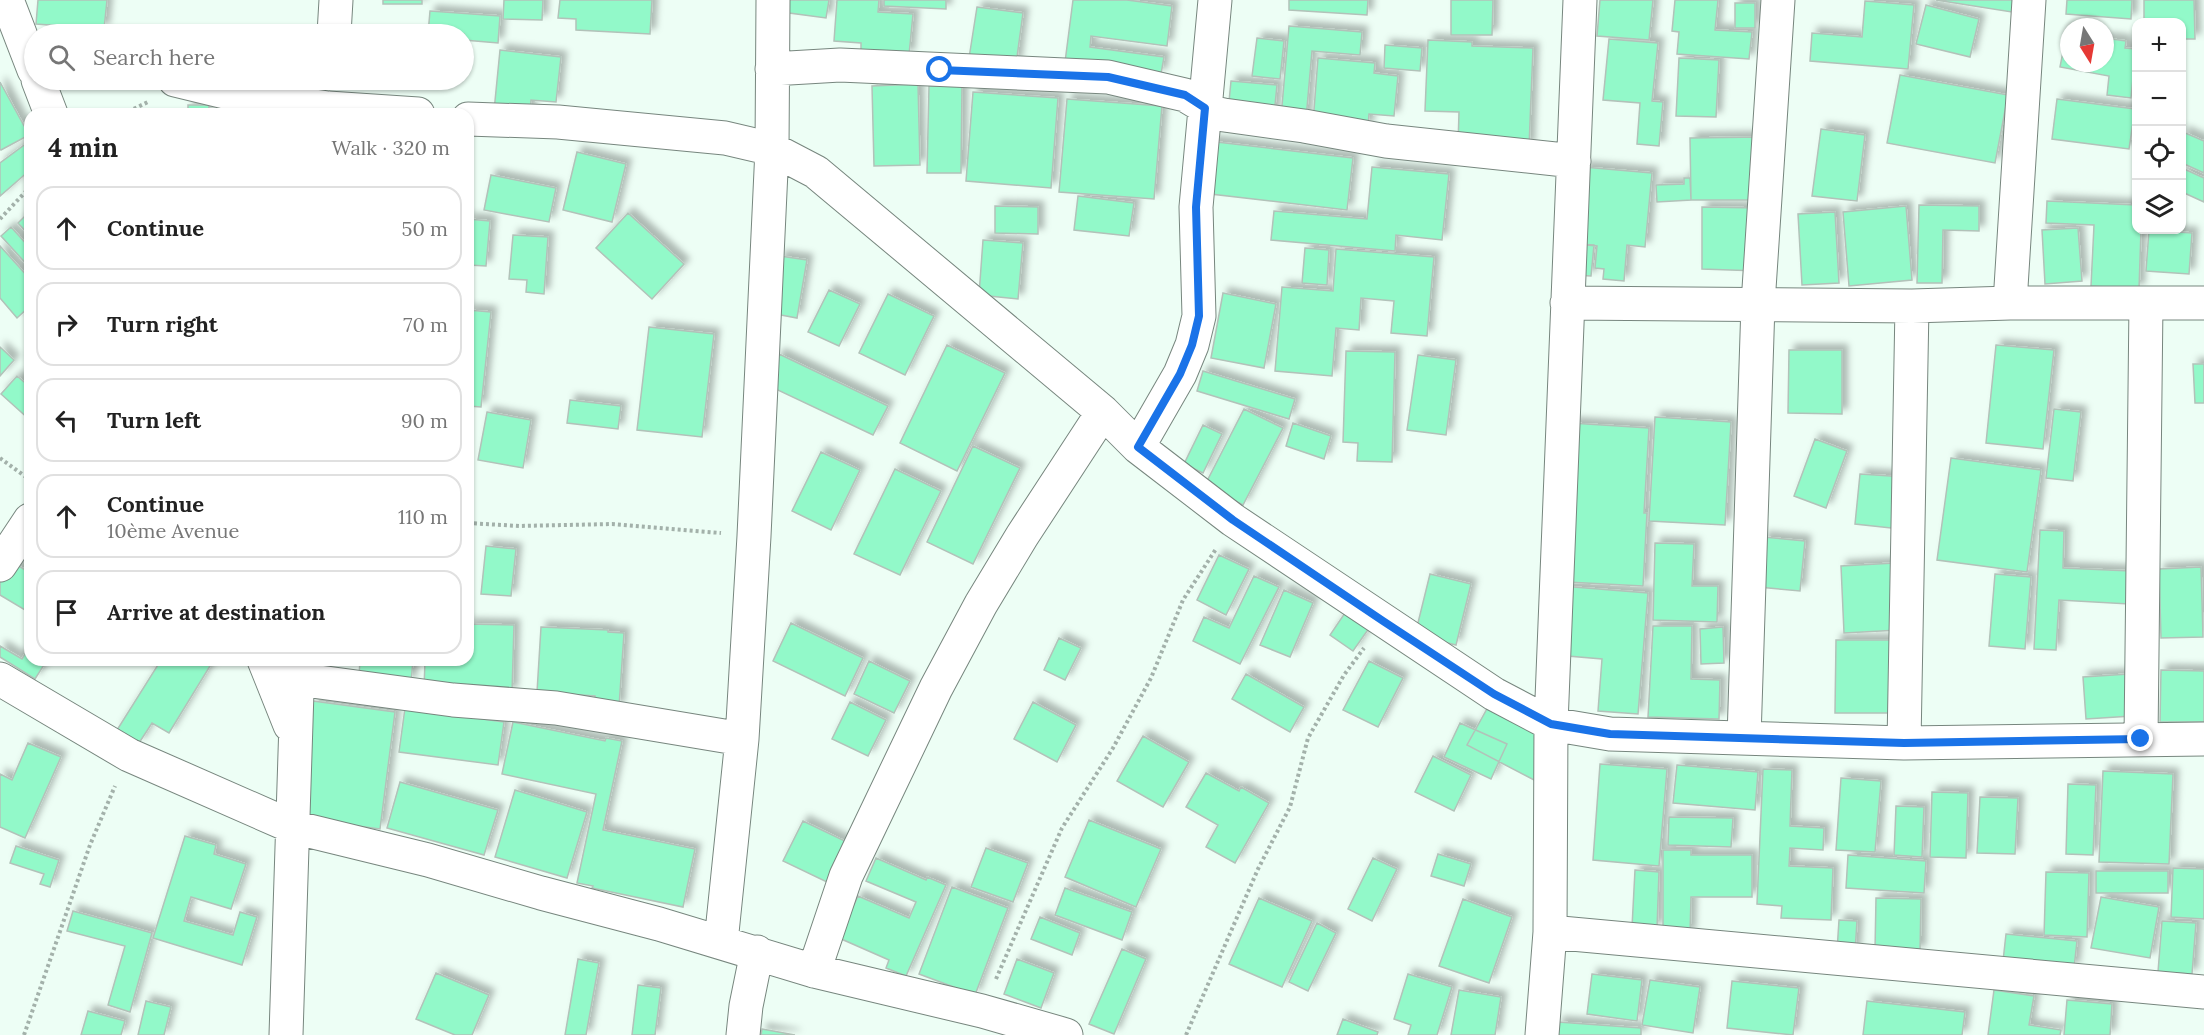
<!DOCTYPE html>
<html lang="en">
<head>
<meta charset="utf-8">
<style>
	:root { --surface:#fff; --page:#f6f6f6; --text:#222; --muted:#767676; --line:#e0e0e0 }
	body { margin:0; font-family:Lora,serif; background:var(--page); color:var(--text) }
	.controls { position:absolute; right:18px; top:18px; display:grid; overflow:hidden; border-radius:12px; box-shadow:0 2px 4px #0004 }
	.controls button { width:54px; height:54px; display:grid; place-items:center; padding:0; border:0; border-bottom:2px solid var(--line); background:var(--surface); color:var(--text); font:30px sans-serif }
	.compass { position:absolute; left:2060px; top:18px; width:54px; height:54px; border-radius:50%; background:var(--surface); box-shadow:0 2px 4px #0004; rotate:169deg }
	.stop { position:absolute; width:18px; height:18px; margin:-14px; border:4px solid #1a73e8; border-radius:50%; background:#fff }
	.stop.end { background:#1a73e8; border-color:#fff; box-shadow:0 2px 6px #0008 }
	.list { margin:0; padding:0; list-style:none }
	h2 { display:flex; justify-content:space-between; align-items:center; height:78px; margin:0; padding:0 24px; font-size:26px }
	h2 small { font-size:20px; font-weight:400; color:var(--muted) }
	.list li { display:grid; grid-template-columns:39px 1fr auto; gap:18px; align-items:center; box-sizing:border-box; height:84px; margin:0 12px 12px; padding:0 12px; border:2px solid var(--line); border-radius:18px }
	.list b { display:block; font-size:22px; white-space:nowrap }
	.list p { margin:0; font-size:20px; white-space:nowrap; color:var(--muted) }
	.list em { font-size:20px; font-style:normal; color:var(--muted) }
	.icon { flex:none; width:33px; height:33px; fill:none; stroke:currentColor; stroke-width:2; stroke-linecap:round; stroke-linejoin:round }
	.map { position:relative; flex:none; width:2204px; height:1035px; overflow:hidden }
	.search { position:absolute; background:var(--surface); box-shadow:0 2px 4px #0004; left:24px; top:24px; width:450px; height:66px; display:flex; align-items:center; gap:15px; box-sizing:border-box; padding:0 21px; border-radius:33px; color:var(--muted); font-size:22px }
	.panel { position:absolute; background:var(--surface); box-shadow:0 2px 4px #0004; left:24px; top:108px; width:450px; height:558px; border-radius:18px }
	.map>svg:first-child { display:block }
</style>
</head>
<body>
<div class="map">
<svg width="2204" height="1035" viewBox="0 0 2204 1035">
	<defs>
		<filter id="shadow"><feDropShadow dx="5.5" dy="-5.5" stdDeviation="3" flood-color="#0004"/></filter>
	</defs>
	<rect width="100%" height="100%" fill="#edfef5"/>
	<path fill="#92f9c9" stroke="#b2c2b9" stroke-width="1.5" filter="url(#shadow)" d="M38 0H107L104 29 36 24Z
		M383 0H422V4H383Z
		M504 0H543L542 20 503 19Z
		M560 0H652L650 34 576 30V19L558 18Z
		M784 0H829L826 18 782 12Z
		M837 0H879L878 12 913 14 909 55 861 51V43L834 41Z
		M884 0H946V9L884 6Z
		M1073 0H1127L1172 6 1167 46 1091 36 1090 47 1164 57 1161 74 1065 62Z
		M1289 0H1368L1367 15 1289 10Z
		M1451 0H1493L1492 35H1451Z
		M1600 0H1653L1649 40 1597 36Z
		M1675 0H1718L1715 30 1752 32 1749 59 1677 54 1679 32 1672 31Z
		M1936 0H2020L2018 13Z
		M2067 0H2132L2131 19 2066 14Z
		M2144 0H2194L2195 39H2182V22H2144Z
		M1865 1 1914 5 1908 69 1810 61 1812 33 1862 37Z
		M1735 3H1755V28H1735Z
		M1926 5 1979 19 1970 57 1916 44Z
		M977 7 1023 13 1016 64 969 58Z
		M430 11 500 16 498 43 464 40V34H428Z
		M1289 26 1362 32 1360 55 1312 51 1306 119 1281 117Z
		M2067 31 2069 32V63H2105V38L2126 41 2125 48 2136 49 2131 98 2107 95 2109 76 2060 67Z
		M1257 38 1284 41 1280 79 1252 76Z
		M1609 39 1658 43 1652 101 1663 102 1659 146 1637 144 1640 103 1603 100Z
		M1428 40 1472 42V46L1533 48 1529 147 1458 145 1459 112 1425 111Z
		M1385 45 1422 48 1420 71 1384 68Z
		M500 50 561 57 556 102 531 100 530 114 494 111Z
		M1318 58 1375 63 1374 73 1398 76 1394 116 1369 114 1368 127 1313 123Z
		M1679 58 1719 60 1716 117 1676 116Z
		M1900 75 2008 95 1995 163 1887 143Z
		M1231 81 1277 85 1274 115 1228 112Z
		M0 82 29 135 1 150 0 149Z
		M918 84 920 165 874 166 872 86Z
		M929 86H962L961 173H927Z
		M973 92 1058 98 1051 188 966 181Z
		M1067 99 1162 106 1154 199 1059 192Z
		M2057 99 2135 109 2129 149 2052 139Z
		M188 105H209V114H188Z
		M1821 129 1865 135 1857 201 1812 196Z
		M2183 132 2204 141V173L2182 163V137Z
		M1760 137 1761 200H1691L1690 138Z
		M1208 141 1353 158 1347 210 1202 193Z
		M27 143 30 146V170L0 196V163Z
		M577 152 626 164 612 222 563 210Z
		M1372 167 1449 174 1442 240 1396 235 1395 251 1271 240 1274 211 1367 219Z
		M1583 167 1652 173 1645 247 1627 245 1624 281 1603 279 1604 269 1595 268 1597 246 1576 244Z
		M2182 168 2204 178V202L2182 192Z
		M491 175 556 188 549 222 484 210Z
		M1684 178H1690L1691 200 1657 202 1656 185 1684 184Z
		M1078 196 1134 203 1129 236 1074 230Z
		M2047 201 2136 205V230H2141L2139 289 2091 286 2094 225 2046 223Z
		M1919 205 1979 206V231L1943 230 1942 283H1917Z
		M995 206 1038 207V234L995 233Z
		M1906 206 1912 280 1849 286 1843 212Z
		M1702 207 1759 208 1758 271 1702 269Z
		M30 211V236L18 223Z
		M1835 212 1839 283 1802 285 1798 214Z
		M628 213 684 264 652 299 596 248Z
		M468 219 490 221 486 266 468 265Z
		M11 227 30 248V268L1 236Z
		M2078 228 2082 281 2045 284 2042 230Z
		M2149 230 2192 233 2189 274 2146 271Z
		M513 235 548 237 544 294 526 292 527 280 509 279Z
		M983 240 1023 243 1018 299 979 295Z
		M1576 244 1594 245 1591 276 1573 275Z
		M0 246 30 279V306L17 318 0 298Z
		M1305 248 1329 250 1327 285 1302 283Z
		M1336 249 1434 257 1427 336 1391 333 1394 301 1361 298 1359 330 1336 328 1332 376 1275 371 1282 287 1333 291Z
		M780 256 807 260 797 318 770 313Z
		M829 290 860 304 839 346 808 332Z
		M1223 293 1276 304 1264 368 1211 358Z
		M888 294 934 316 905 375 859 353Z
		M468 310 491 312 481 407 468 406Z
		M649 327 714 334 702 437 637 430Z
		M947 345 1005 373 957 471 900 443Z
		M1996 345 2054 350 2043 449 1986 443Z
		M0 347 14 360 0 376Z
		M1789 350H1842V414L1788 413Z
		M1346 351 1395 352 1392 462 1357 461 1358 443 1343 442Z
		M779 354 888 406 873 435 765 384Z
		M1418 355 1456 360 1446 435 1407 430Z
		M2193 364H2204V403H2195Z
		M1203 371 1295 399 1289 419 1197 391Z
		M17 376 30 387V420L1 394Z
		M570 400 621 406 618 429 567 423Z
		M1244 409 1283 428 1243 505 1205 485Z
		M2054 409 2081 412 2073 481 2046 478Z
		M487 412 531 420 523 468 478 460Z
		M1655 417 1731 422 1725 525 1649 521Z
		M1293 423 1331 436 1324 459 1286 446Z
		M1571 423 1649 428 1644 513H1647L1643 586 1567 582Z
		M1203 425 1222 434 1203 473 1184 464Z
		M1815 439 1847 451 1826 508 1794 496Z
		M973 446 1020 468 973 564 927 542Z
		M821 452 860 470 831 530 792 511Z
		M1951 458 2041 470 2027 572 1937 560Z
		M895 469 941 491 900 575 854 554Z
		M1860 474 1905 477 1900 529 1855 524Z
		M2040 530 2064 531 2063 568 2131 571 2129 604 2059 600 2056 650 2034 649Z
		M1763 537 1805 541 1800 591 1758 587Z
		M1655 543 1694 544 1692 586H1718L1717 622 1653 620Z
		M486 546 516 549 511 596 481 594Z
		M1219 555 1249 569 1226 615 1197 600Z
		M11 561 30 573V613L0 595V578Z
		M1895 563 1899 630 1844 633 1841 566Z
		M2201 567 2203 637 2161 638 2159 569Z
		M1430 574 1471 584 1456 645 1415 635Z
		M1995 574 2031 577 2025 649 1989 646Z
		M1254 576 1279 587 1240 664 1193 641 1204 617 1229 628Z
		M1561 586 1648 593 1638 714 1598 711 1602 659 1556 655Z
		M1284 590 1313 603 1290 657 1260 645Z
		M1349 607 1372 624 1353 651 1330 635Z
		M791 623 863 658 845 696 773 661Z
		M468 624 514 625 512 692 424 689 425 660H468Z
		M1653 626H1692L1691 679 1720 680 1719 719 1648 717Z
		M541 627 608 630V632L624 633 619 707 595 706V696L537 692Z
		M1723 627 1724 663 1701 664 1700 629Z
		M1059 638 1081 648 1065 680 1044 670Z
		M1836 640H1902L1901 713H1835Z
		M0 646 22 659 30 646V660H47L35 679 0 657Z
		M161 660H201L210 666 169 733 152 723 139 743 117 730Z
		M360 660H413L411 682 359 677Z
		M869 661 910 681 894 713 854 694Z
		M1369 661 1403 678 1378 727 1343 710Z
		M2161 670 2204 671V722H2160Z
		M1246 674 1304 707 1290 732 1232 699Z
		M2129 674 2132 716 2086 719 2083 677Z
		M313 701 395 712 380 829 297 818Z
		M850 702 886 720 868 756 832 739Z
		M1033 702 1076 725 1057 762 1014 739Z
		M1488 707 1536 730V781L1467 745Z
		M405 708 504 722 498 765 399 752Z
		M513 722 605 741 606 738 622 741 603 830 695 849 683 907 592 888 593 886 577 883 596 794 502 774Z
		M1460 723 1507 744 1491 779 1444 757Z
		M1143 736 1189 762 1163 807 1117 781Z
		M28 743 61 757 25 838 0 827V774L12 780Z
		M1433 756 1471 775 1454 811 1415 792Z
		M1600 764 1667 769 1659 866 1593 860Z
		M1677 765 1758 772 1755 810 1673 803Z
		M1763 769 1792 770 1790 826 1824 828 1823 850 1790 848 1789 866 1833 868 1831 920 1781 918 1782 906 1757 904Z
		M2103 771 2173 774 2169 864 2099 862Z
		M1206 773 1239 791 1241 787 1269 803 1235 863 1206 847 1218 825 1186 807Z
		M1841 778 1881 781 1875 852 1836 850Z
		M400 782 498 810 484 855 387 828Z
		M2068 784 2096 785 2093 855 2066 854Z
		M515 790 587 812 567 878 495 857Z
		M1932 792 1968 793 1966 858 1930 857Z
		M1980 797 2018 798 2015 854 1977 853Z
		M1896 806 1924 807 1922 857 1894 855Z
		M1669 817 1733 818 1731 847 1668 845Z
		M1089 820 1161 849 1136 907 1065 877Z
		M803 821 849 843 829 883 783 861Z
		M185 836 216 845 214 854 246 864 231 909 191 897 184 921 233 935 240 912 257 917 242 965 153 938Z
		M16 846 59 860 50 887 40 884 44 874 10 863Z
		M986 848 1028 863 1013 902 971 887Z
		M1663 850H1691V855H1752V897H1691L1690 934H1663Z
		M1438 854 1471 864 1464 886 1431 876Z
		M1848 855 1926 861 1924 893 1846 888Z
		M876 858 926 880 927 877 946 885 906 976 886 968 889 960 839 938 858 896 909 918 916 902 866 881Z
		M1373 858 1397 869 1372 921 1348 909Z
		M2173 868 2204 869V919L2171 917Z
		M1635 870 1659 872 1657 928 1632 927Z
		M2096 871H2168V893H2096Z
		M2046 872 2089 873 2087 937 2044 935Z
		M952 887 1008 908 975 995 919 974Z
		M1065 888 1132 912 1122 940 1055 915Z
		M2101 897 2159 907 2150 958 2091 948Z
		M1259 898 1312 921 1282 987 1229 964Z
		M1876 898 1921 899 1920 951 1875 950Z
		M1463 899 1512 917 1489 983 1439 966Z
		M73 911 152 933 130 1012 108 1005 125 946 67 931Z
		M1040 917 1080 933 1072 955 1031 939Z
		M1839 920 1857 921 1855 952 1837 951Z
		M2162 921 2196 923 2192 974 2158 972Z
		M1317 923 1336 933 1308 991 1289 982Z
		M2006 934 2077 941 2074 968 2003 961Z
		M1122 949 1146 959 1114 1034 1089 1024Z
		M578 959 599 963 586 1035H565Z
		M1017 959 1054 973 1041 1008 1004 994Z
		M436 973 489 995 472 1035H455L416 1019Z
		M1408 974 1452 987 1437 1035H1408L1411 1025 1394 1019Z
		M1592 974 1642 980 1637 1021 1587 1014Z
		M1650 980 1700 987 1693 1033 1642 1025Z
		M1732 981 1799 988 1793 1035 1727 1028Z
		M638 985 661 988 655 1035H632Z
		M1459 990 1501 997 1495 1035H1451Z
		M1994 990 2034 996 2029 1025 2061 1030 2060 1035H1988Z
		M2067 1000 2112 1004 2110 1035H2064Z
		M146 1001 171 1007 164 1035H138Z
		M1867 1001 1965 1012 1962 1035H1863Z
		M88 1011 125 1021 121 1035H81Z
		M1343 1019 1378 1032 1377 1035H1337Z
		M1558 1022 1641 1028V1035H1557Z
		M762 1029 795 1035H761Z"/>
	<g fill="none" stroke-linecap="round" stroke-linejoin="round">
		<defs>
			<path id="minor" d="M7 0 34 70
				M334 34 336 0
				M772 69 840 65 1108 77 1185 95 1215 113 1224 115 1304 126 1386 141 1574 161
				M38 80 51 114
				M175 80 233 94 328 108 418 114
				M468 119 558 122 725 138 772 149 816 172 1103 412 1138 447 1233 520 1494 694 1551 724 1610 734 1904 743 2204 739
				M1567 303 1912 306 2010 303H2204
				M2010 303 2029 0
				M1138 447 1180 374 1192 345 1199 316 1196 207 1215 0
				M0 565 30 520
				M264 660 290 725
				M0 679 129 755 293 827 428 860 541 893 659 924 814 971 982 1011 1066 1035
				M297 679 453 700 556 708 742 739
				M1744 738 1758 304 1778 0
				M2141 739 2146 303
				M1904 743 1912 306
				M1550 932 2204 992
				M721 942 742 739 754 536 772 149 773 0
				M814 971 846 876 936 688 981 604 1022 536 1103 412
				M286 1035 298 660
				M743 1035 746 1006 757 952
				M1542 1035 1550 932 1551 724 1580 0"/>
		</defs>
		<use href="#minor" stroke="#77867e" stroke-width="35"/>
		<path stroke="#a3b1aa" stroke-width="4" stroke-dasharray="3 3" stroke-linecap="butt" d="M123 114 148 102
			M0 219 30 187
			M0 458 30 480
			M468 523 519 526 612 524 721 533
			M996 979 1062 828 1113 748 1151 678 1183 600 1216 549
			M24 1035 90 845 115 786
			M1186 1035 1258 869 1290 807 1308 738 1344 675 1364 648"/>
		<use href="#minor" stroke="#fff" stroke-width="33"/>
	</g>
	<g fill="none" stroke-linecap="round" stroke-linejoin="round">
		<path stroke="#1a73e8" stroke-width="8" d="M940 70 1108 77 1185 95 1205 108 1196 207 1199 316 1192 345 1180 374 1138 447 1233 520 1383 621 1494 694 1551 724 1610 734 1904 743 2141 739"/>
	</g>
</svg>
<div class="controls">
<button>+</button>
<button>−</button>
<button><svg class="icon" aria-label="locate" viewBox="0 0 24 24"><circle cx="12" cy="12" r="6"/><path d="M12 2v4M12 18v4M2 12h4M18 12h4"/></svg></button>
<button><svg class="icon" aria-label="layers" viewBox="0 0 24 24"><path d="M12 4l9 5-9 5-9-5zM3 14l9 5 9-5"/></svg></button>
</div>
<svg class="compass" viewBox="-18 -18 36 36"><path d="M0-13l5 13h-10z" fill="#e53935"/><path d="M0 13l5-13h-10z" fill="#767676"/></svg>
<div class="stop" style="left:940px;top:70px"></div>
<div class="stop end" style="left:2141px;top:739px"></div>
<div class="search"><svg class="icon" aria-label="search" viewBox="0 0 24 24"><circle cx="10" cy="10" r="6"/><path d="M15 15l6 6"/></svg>Search here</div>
<section class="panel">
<h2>4 min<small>Walk · 320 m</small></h2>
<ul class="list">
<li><svg class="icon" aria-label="ahead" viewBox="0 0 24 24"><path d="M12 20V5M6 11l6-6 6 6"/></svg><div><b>Continue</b></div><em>50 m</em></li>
<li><svg class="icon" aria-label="right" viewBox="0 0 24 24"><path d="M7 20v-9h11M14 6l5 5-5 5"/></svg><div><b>Turn right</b></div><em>70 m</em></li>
<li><svg class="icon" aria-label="left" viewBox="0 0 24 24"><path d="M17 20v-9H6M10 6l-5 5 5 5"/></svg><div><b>Turn left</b></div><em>90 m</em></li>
<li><svg class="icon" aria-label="ahead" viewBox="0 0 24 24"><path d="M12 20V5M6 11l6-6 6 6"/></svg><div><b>Continue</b><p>10ème Avenue</p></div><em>110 m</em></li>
<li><svg class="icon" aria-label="arrive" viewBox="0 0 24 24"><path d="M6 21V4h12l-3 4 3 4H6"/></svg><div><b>Arrive at destination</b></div></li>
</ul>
</section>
</div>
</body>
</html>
